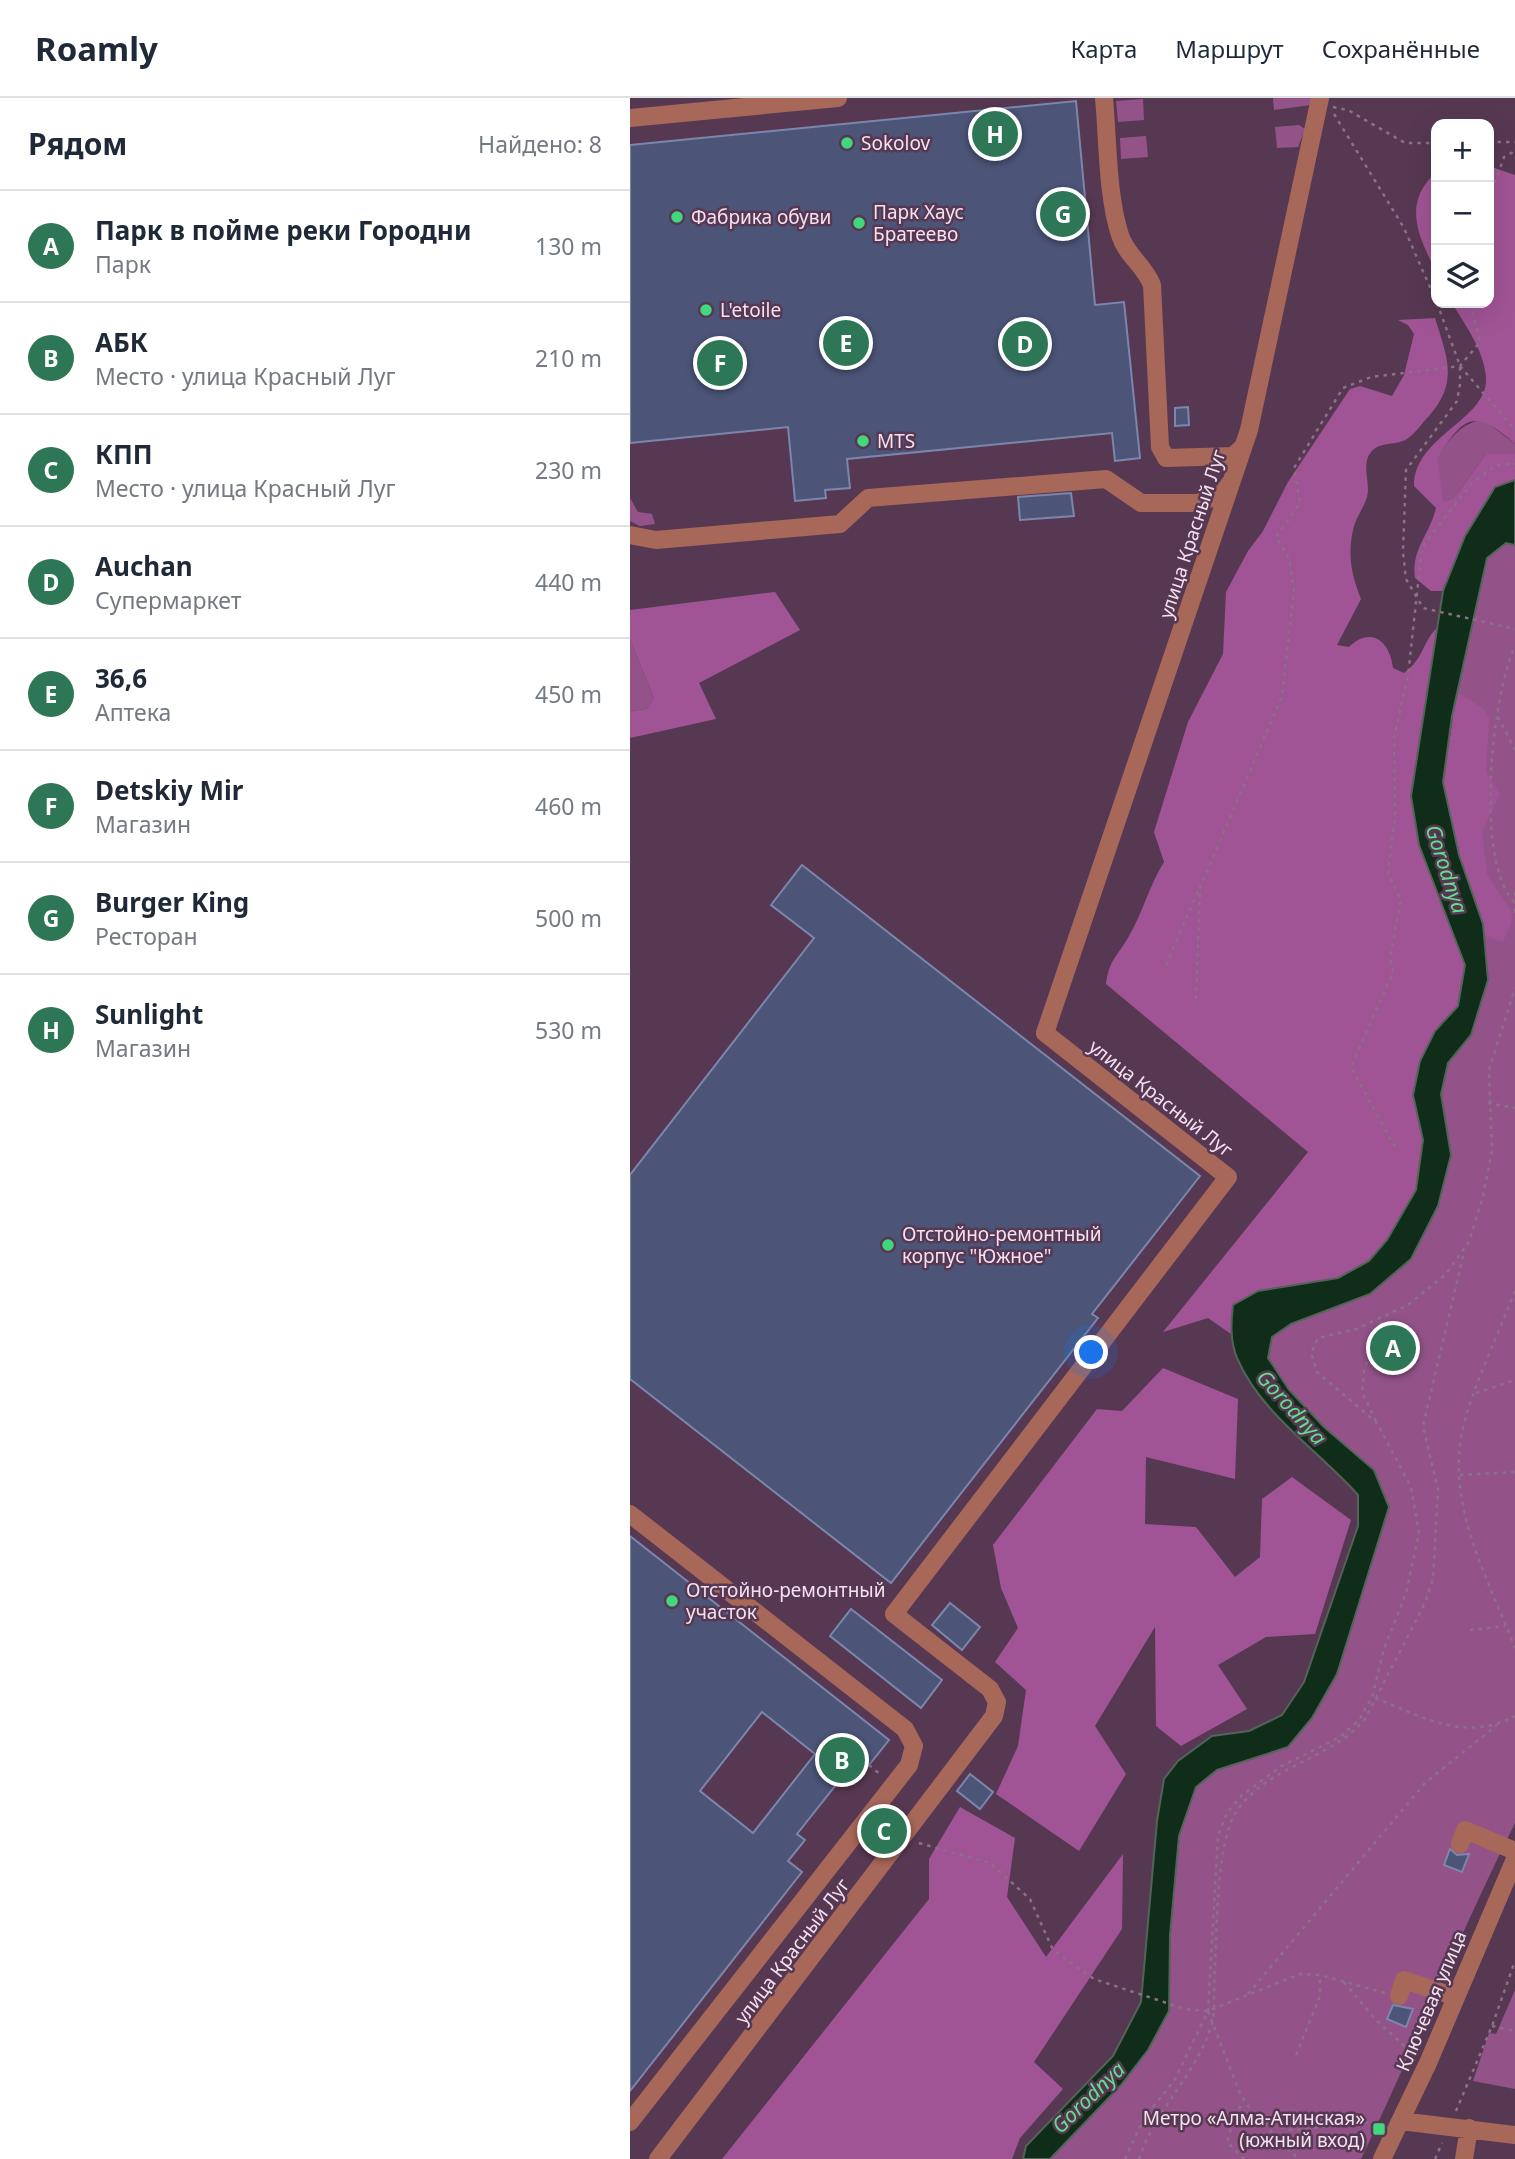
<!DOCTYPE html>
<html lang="ru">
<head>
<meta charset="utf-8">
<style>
	:root { --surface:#fff; --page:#f6f6f7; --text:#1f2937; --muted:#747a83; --line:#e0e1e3; --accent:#2e7756 }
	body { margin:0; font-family:"Noto Sans",sans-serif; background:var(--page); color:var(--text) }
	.controls { position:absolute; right:21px; top:21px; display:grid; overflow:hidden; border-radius:14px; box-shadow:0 7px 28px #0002 }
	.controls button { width:63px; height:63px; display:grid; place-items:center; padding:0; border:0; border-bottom:2px solid var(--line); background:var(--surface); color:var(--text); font:35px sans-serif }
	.you { position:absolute; left:462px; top:1255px; width:24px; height:24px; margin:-18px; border:5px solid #fff; border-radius:50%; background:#1a73e8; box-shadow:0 0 0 10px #1a73e833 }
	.badge { display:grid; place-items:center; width:46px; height:46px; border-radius:50%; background:var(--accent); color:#fff; font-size:23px; font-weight:700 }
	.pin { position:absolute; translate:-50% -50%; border:4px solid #fff; box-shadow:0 2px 7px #0006 }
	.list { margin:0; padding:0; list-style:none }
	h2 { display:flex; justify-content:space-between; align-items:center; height:91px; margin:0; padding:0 28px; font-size:30px }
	h2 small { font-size:23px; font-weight:400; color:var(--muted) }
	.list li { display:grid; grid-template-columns:46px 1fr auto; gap:21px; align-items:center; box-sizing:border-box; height:112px; padding:0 28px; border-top:2px solid var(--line) }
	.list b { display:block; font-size:26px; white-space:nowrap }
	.list p { margin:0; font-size:23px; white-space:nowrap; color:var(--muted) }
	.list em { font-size:23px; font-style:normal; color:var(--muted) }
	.icon { flex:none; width:38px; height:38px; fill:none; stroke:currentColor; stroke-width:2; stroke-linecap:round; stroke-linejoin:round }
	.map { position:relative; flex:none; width:885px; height:2061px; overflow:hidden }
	header { display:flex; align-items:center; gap:42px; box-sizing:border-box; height:98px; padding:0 35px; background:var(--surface); border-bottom:2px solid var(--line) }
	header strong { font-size:33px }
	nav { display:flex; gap:38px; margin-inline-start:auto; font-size:24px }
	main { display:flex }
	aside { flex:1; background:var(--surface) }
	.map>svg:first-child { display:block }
</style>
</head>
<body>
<header>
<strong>Roamly</strong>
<nav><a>Карта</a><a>Маршрут</a><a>Сохранённые</a></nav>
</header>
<main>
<aside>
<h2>Рядом<small>Найдено: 8</small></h2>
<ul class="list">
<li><span class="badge">A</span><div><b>Парк в пойме реки Городни</b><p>Парк</p></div><em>130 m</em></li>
<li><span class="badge">B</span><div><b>АБК</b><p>Место · улица Красный Луг</p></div><em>210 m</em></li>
<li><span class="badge">C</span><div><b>КПП</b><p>Место · улица Красный Луг</p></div><em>230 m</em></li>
<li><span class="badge">D</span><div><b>Auchan</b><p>Супермаркет</p></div><em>440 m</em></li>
<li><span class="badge">E</span><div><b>36,6</b><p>Аптека</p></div><em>450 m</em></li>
<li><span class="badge">F</span><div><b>Detskiy Mir</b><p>Магазин</p></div><em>460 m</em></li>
<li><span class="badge">G</span><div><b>Burger King</b><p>Ресторан</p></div><em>500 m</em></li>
<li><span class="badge">H</span><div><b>Sunlight</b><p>Магазин</p></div><em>530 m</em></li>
</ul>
</aside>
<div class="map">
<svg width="885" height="2061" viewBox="0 0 885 2061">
	<rect width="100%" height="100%" fill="#573852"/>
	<path fill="#935389" d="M643 0H682L681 7 644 12Z
		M513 1 514 22 488 24 486 3Z
		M669 27 675 31 668 49 647 50 645 29Z
		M516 38 518 59 491 61 490 40Z
		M854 322 885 346V356H856L824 400 814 403 806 361C817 344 832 323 854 322Z
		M0 400 8 414 22 416 25 426 10 428 0 423Z
		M876 445 885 447V1725C830 1835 784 1950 731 2061H420L491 1987 539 1913 540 1837 549 1738 566 1689 587 1672 658 1649 707 1576 759 1409 694 1329 659 1292 638 1260 642 1239 661 1226 740 1196 781 1161 808 1108 821 1057 811 996 818 965 841 937 858 882 853 826 822 618 857 459Z
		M0 542 24 600 17 611 0 613Z
		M885 1892V1991L843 1983 859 1935 866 1936Z"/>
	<path fill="#a05495" d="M859 68 885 77V346C846 311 834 316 807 361L814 403 824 400 856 356H885V382L865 389 835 438 813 493H801L785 480C781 451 800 436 806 410L784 388C784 337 859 322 856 279 854 252 835 227 822 205H859Z
		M806 74V174C788 137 772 106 806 74Z
		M805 220C817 259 829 284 799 318 792 325 785 336 777 341 766 348 751 343 742 353 730 366 741 384 737 399 734 409 727 418 724 428 717 455 721 476 731 501L707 547 719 549C741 528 760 543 763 570L774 575C794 561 793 542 808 529L796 610 814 811 835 867 828 908 805 933 783 997 793 1042 786 1092 757 1142 739 1163 708 1180 628 1193 603 1207 601 1236 578 1220 533 1234 678 1054 476 886C479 861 488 858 499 838 513 814 519 788 534 764L524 734 558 624 593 556 596 494 618 453 633 433 658 384 720 291 730 288 762 298 774 277 784 236 778 227 768 222Z
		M145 494 170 532 69 585 86 621 0 640V613L17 611 24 600 0 542V512Z
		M827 594 854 611 859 620 856 674 870 696 852 734 857 777 882 814 881 825 873 844 854 837 853 826 829 757 813 684Z
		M533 1270 608 1301 605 1381 516 1359 515 1426 566 1429 605 1479 630 1459 632 1401 662 1379 721 1422 685 1536 636 1539 588 1567 617 1611 551 1648 526 1628 525 1529 465 1628 496 1676 449 1753 366 1696 388 1648 396 1592 365 1564 388 1530 371 1490 363 1447 467 1311 492 1313Z
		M330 1709 385 1740 377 1799 416 1859 493 1756 492 1831 404 1964 433 1991 390 2040 382 2061H92L299 1801V1761Z"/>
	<path fill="#0f2d19" stroke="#54635a" stroke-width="2" d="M885 382V447L876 445 857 460 822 618 813 684 829 757 853 826 858 882 841 937 818 965 811 996 821 1057 808 1108 781 1161 740 1196 661 1226 642 1239 638 1260 659 1292 694 1329 744 1372 759 1409 707 1576 682 1620 658 1649 587 1672 566 1689 549 1738 540 1837 539 1913 518 1952 491 1987 420 2061H393L396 2048 483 1958 511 1904 527 1723 534 1681 548 1663 582 1638 619 1633 652 1617 674 1584 728 1428V1397C689 1353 631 1316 607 1260 600 1243 601 1225 603 1207L628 1193 708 1180 739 1163 757 1142 786 1092 793 1042 783 997 790 963 805 933 828 908 835 867 789 747 781 698 813 493 835 438 865 389Z"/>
	<path fill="#4c5578" stroke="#7c86ac" stroke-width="2" fill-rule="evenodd" d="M446 3 465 207 494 204 510 360 485 363 482 335 217 361 220 390 195 392 196 400 165 403 158 329 0 345V47Z
		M558 309 559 327 545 328V310Z
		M441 395 444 418 390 422 388 399Z
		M172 767 570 1078 462 1216 468 1220 261 1485 0 1281V1077L184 840 141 807Z
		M0 1438 259 1642 224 1686 213 1678 167 1736 175 1742 158 1763 172 1774 0 1993ZM132 1614 185 1656 123 1735 70 1693Z
		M320 1505 350 1529 332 1552 302 1527Z
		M221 1511 312 1582 291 1610 200 1538Z
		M340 1676 363 1694 350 1711 327 1693Z
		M253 1722 264 1731 254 1743 243 1734Z
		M820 1751 827 1757 839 1756 832 1774 814 1767Z
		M763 1907 783 1911 776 1929 757 1921Z"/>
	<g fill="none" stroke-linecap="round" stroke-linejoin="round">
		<path stroke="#8b7087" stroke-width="2.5" stroke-dasharray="3.5 5" stroke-linecap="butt" d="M703 9 718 12 775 45H806
			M704 16 774 130 806 203
			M859 44H885
			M859 101 874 59 885 53
			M807 205 830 268V286L827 303 776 372 773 454 776 481 793 510 885 531
			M830 268 885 332
			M868 619 885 652
			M885 794V817
			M884 804C844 761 862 598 885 548
			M536 867 568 793
			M566 901 570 790 652 598 664 492 659 461 646 439 670 405 664 370 713 290 741 279 830 268 850 244 840 205
			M858 1005 885 1010
			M765 1049 721 969 763 874 760 859 771 802 758 776 765 719 764 640 778 578 792 449 841 386 866 367 885 366
			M885 1193C869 1235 841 1292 832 1334 817 1411 859 1482 885 1550
			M846 1295 885 1282
			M746 1323 732 1294 734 1273 752 1221
			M830 1377 885 1374
			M840 1532 875 1528
			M745 1600C794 1619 834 1645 885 1618
			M239 1667 251 1677
			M289 1745 360 1765 400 1801 423 1852 464 1881 555 1911 578 1913 670 1876 690 1877 755 1895
			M714 1884 745 1921 784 1957
			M618 1896 795 1685 867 1627
			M578 1913 609 1993 621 2013 668 2061
			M862 1928 885 1933
			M666 1957 690 1898V1877
			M826 2013 862 1928 885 1863
			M634 2025 662 2032 752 2023
			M495 2061 514 2020 544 1983 578 1913 588 1737 597 1715 611 1698 653 1667 710 1639 729 1622 742 1599 754 1551 776 1495 789 1435 781 1389 747 1325 687 1274 681 1255 688 1240 726 1231 778 1207 815 1177 839 1144 853 1098 862 1052 859 972 885 890
			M509 2061C525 2011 568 1975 582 1925 585 1913 584 1899 584 1887 587 1845 585 1747 606 1714 636 1668 701 1662 735 1621L795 1505 803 1481 808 1392 793 1328 834 1154
			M614 2061 597 2044 603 2023 614 2001
			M805 2061 812 2045"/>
		<path stroke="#a76759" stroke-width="18" d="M474 0C478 42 477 97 490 137 496 157 515 168 522 187L530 349 536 360 603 358 613 349
			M0 20 208 0
			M0 437 26 442 210 426 238 400 476 381 511 405H568L592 396 600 385
			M0 1416 275 1631 284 1648 279 1667 0 2024
			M830 1746 835 1732 885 1753
			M769 1898 774 1882 826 1899
			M771 2023 885 2037
			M28 2061 364 1618 367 1604 360 1591 264 1516 598 1079 415 935 619 332 690 0
			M752 2061 798 1965 885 1761
			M834 2061 839 2030"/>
	</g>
	<g fill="#40d77d" stroke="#573852" stroke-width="2.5">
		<circle cx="217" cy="45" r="7"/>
		<circle cx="47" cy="119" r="7"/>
		<circle cx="229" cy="125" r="7"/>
		<circle cx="76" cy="212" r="7"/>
		<circle cx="233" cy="343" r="7"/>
		<circle cx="258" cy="1147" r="7"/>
		<circle cx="42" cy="1503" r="7"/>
		<rect x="742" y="2024" width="14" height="14" rx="3.5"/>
	</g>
	<g text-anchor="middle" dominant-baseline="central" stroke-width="5" stroke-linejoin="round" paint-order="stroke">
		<g font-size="19" fill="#f4e1f0" stroke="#573852" text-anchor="start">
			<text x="231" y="45">Sokolov</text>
			<text x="243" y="114">Парк Хаус<tspan x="243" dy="22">Братеево</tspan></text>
			<text x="61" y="119">Фабрика обуви</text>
			<text x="90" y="212">L'etoile</text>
			<text x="247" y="343">MTS</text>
			<text x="272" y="1136">Отстойно-ремонтный<tspan x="272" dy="22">корпус "Южное"</tspan></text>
			<text x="56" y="1492">Отстойно-ремонтный<tspan x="56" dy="22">участок</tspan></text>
			<text x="735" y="2020" text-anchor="end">Метро «Алма-Атинская»<tspan x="735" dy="22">(южный вход)</tspan></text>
		</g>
		<g font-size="19" fill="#f4e1f0" stroke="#573852">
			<text transform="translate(562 436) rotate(-72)">улица Красный Луг</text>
			<text transform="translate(531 1000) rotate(38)">улица Красный Луг</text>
			<text transform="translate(162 1853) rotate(-53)">улица Красный Луг</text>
			<text transform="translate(801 1903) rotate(-67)">Ключевая улица</text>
		</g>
		<g font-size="21" font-style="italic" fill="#62df8d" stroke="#573852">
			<text transform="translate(817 771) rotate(72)">Gorodnya</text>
			<text transform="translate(662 1309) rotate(48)">Gorodnya</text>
			<text transform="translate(458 1999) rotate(-44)">Gorodnya</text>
		</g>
	</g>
</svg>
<div class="controls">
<button>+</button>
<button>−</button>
<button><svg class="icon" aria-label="layers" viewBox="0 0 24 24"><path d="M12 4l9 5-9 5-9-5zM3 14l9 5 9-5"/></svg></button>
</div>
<div class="you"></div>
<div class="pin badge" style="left:763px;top:1250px">A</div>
<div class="pin badge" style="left:212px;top:1662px">B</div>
<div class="pin badge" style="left:254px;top:1733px">C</div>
<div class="pin badge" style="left:395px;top:246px">D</div>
<div class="pin badge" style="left:216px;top:245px">E</div>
<div class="pin badge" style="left:90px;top:265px">F</div>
<div class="pin badge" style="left:433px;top:116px">G</div>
<div class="pin badge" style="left:365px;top:36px">H</div>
</div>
</main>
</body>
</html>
